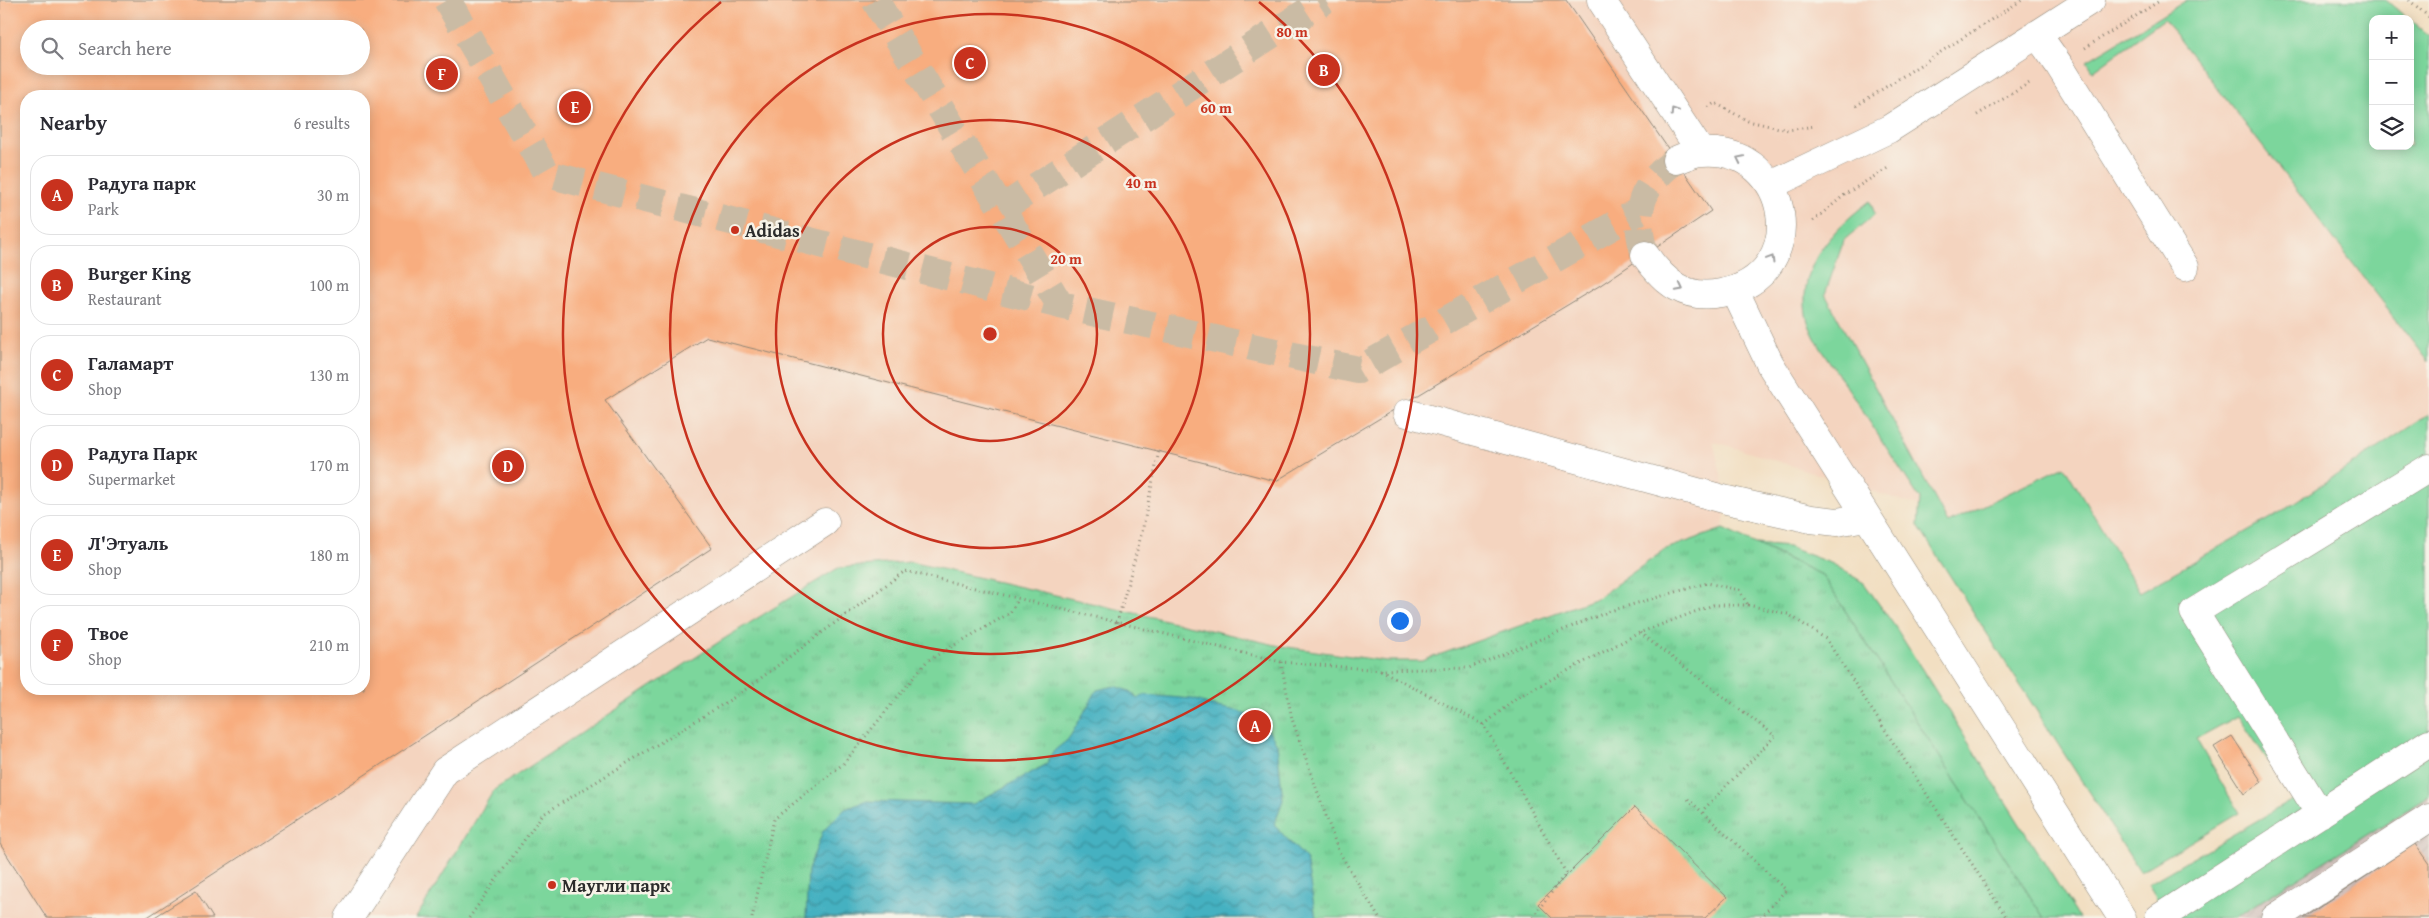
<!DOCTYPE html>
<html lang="en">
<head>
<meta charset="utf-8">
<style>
	:root { --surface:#fff; --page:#f2f2f3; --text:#2b2b33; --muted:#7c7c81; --line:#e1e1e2; --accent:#c8321e }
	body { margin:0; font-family:"Gentium Book Plus",serif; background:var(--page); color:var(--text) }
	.controls { position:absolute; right:15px; top:15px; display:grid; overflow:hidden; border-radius:10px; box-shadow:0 2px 12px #0003 }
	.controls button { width:45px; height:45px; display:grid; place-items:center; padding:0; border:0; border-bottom:1px solid var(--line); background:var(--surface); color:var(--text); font:25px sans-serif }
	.you { position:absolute; left:1399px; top:620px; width:18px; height:18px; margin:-12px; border:4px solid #fff; border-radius:50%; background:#1a73e8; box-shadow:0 0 0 8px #1a73e833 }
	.badge { display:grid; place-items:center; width:32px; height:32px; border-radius:50%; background:var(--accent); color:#fff; font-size:16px; font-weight:700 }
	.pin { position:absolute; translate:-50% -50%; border:2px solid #fff; box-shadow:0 1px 5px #0006 }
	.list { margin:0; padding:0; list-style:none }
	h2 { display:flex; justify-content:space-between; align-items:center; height:65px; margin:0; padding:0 20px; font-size:21px }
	h2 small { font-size:16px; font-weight:400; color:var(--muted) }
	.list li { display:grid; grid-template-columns:32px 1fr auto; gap:15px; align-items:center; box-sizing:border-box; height:80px; margin:0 10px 10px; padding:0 10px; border:1px solid var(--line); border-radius:20px }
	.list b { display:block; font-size:19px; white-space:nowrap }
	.list p { margin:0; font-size:16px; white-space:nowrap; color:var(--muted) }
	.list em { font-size:16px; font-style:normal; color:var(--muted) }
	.icon { flex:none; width:28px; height:28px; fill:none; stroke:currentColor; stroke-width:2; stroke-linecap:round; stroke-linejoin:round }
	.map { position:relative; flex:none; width:2429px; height:918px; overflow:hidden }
	.search { position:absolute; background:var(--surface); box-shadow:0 2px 12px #0003; left:20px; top:20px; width:350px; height:55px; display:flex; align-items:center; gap:12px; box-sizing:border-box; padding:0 18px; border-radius:28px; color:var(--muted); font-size:19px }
	.panel { position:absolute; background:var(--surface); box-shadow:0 2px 12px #0003; left:20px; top:90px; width:350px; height:605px; border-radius:20px }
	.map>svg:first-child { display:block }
</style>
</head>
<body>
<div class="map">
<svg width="2429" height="918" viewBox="0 0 2429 918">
	<defs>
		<pattern id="industrial-furrows" width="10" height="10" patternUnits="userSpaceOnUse" patternTransform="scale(1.25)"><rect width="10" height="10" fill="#d0c0bb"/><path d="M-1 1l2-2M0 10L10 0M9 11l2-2" fill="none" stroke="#b3a5a1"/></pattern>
		<pattern id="park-tufts" width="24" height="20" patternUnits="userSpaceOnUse" patternTransform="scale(1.25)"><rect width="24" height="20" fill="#7cd69c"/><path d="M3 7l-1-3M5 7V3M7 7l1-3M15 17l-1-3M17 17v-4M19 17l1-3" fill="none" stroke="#6bb887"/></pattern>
		<pattern id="water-waves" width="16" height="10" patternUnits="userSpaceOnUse" patternTransform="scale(1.25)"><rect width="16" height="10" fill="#44b1c1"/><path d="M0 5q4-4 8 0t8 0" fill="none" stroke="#39909d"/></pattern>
	</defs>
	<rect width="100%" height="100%" fill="#f7f3e8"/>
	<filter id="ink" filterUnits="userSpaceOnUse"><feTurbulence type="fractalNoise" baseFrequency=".02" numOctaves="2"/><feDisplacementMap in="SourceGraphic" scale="10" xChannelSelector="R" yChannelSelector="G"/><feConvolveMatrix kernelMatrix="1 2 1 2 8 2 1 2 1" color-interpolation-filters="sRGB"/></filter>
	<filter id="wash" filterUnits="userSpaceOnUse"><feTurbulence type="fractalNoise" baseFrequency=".0096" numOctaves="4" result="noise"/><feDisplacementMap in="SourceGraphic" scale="20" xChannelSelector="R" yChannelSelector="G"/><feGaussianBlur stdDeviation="1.12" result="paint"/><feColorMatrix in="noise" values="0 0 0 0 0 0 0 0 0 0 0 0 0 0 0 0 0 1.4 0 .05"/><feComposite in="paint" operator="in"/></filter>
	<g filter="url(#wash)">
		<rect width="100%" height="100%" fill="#f2dfc2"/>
		<path fill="#f4d4bf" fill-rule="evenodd" d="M0 0H2190L2429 334V434L2035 684 1922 507 1713 441 1727 500 1723 529 1666 549 1597 598 1422 661H1386L1280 646 494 790 416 918H0ZM29 29H361V66H29ZM26 96H364V689H26Z"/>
		<path fill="url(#industrial-furrows)" d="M2429 796V918H2234Z"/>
		<path fill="#7cd69c" stroke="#548064" d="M2187 0H2386L2408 19H2373V146H2410V20L2429 36V362L2164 19 2093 71 2087 61Z
			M1870 201 1875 214 1844 240 1825 294 1948 523 2064 466 2140 592 2279 513 2429 414V796L2234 918H2169L2148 884 2294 799 2238 716 2196 739 2239 813 2140 872 1918 526 1920 499C1897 464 1874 429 1851 393 1838 373 1810 338 1806 314 1798 264 1834 228 1870 201Z
			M1756 544 1788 547 1833 564 1864 583 1896 628 2079 918H2044L1822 575Z"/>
		<path fill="url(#park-tufts)" stroke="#548064" d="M1723 529 1822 575 2044 918H416L494 790 719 642 838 568 910 562 1280 646 1386 661H1422L1597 598 1666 549Z"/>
		<path fill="url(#water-waves)" stroke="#386e76" d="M1115 686 1132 692 1137 699 1145 695 1193 699 1217 707 1239 711 1263 722 1277 744 1283 800 1274 825 1306 859 1316 918H806L808 870 823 831 845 809 867 801 973 804 1047 764C1051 747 1064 747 1071 735 1080 720 1088 705 1097 690Z"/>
		<g id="blocks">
			<path fill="#f8ad7f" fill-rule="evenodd" d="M0 0H1566L1711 211 1599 286 1276 481 707 337 605 400 712 548 146 918H47L0 844ZM29 29H361V66H29ZM26 96H364V689H26Z
				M2232 736 2262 782 2244 794 2214 747Z
				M1635 807 1727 897 1705 918H1552L1538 904Z
				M2415 844 2429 864V918H2303Z
				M196 891 213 918H153Z"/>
		</g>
	</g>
	<g filter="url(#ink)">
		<use href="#blocks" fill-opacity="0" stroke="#8e8576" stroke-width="1"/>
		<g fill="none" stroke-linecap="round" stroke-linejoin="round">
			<path stroke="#cabba4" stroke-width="28" stroke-dasharray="28 14" stroke-linecap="butt" d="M447 0 547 174 1060 305 1358 370 1639 211
				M875 0 1060 305
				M1001 209 1325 0
				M1645 255C1632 212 1640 186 1676 160"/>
			<defs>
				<path id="minor" d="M1601 0 1701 152
					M2037 34 2059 65 2185 267
					M1771 185 1889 129 2091 0
					M1645 255C1665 283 1685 300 1721 293 1813 277 1793 145 1702 152 1694 152 1684 157 1676 160
					M1735 291 1770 364 2122 918
					M1407 413 1727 500 1811 519 1837 522 1866 517
					M2320 814 2194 612 2429 468
					M349 918 445 771 825 522
					M2159 918 2429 743
					M2275 918 2429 818"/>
			</defs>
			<use href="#minor" stroke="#8e8576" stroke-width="29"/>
			<path stroke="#8e8576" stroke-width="3" stroke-dasharray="1 4" stroke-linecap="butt" d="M2409 0 2429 17
				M2085 48 2161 0
				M1856 106 2022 0
				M1708 107 1715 103 1748 121 1788 130 1815 126
				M1977 115 2031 82
				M1813 221 1847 193 1888 168
				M1117 623 1142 532 1159 451
				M1640 633 1775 736 1703 810
				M1281 662 1292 719 1338 850 1379 918
				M1381 670 1484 725 1566 873 1532 918
				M1484 725 1516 698 1639 633 1713 605H1748L1788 614 1826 639 2007 918
				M1688 799 1786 890 1760 918
				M469 918 542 815 738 695 905 571 1281 662 1381 670 1469 668 1610 611 1707 583 1739 590 1748 605
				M752 918 774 819 843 764 927 661 1010 613 1018 599"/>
			<use href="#minor" stroke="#fff" stroke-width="28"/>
		</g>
		<defs><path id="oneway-chevron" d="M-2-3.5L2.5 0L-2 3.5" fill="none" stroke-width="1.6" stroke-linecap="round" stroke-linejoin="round" transform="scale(1.25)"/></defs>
		<g stroke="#a0a0a0">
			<use href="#oneway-chevron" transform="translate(1674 111) rotate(-123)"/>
			<use href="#oneway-chevron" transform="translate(1740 159) rotate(-154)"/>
			<use href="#oneway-chevron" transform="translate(1771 259) rotate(-59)"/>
			<use href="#oneway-chevron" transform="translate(1680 288) rotate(27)"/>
		</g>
	</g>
	<g fill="none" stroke="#c8321e" stroke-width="2.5">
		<circle cx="990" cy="334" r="107"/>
		<circle cx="990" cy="334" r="214"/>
		<circle cx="990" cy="334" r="320"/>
		<path d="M1259 2A427 427 0 1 1 721 2"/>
	</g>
	<g fill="#c8321e" stroke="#f7f3e8" stroke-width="2">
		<circle cx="735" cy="230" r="5"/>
		<circle cx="552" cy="885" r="5"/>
	</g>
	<g text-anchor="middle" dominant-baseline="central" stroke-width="5" stroke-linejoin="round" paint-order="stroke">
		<g font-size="18" font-weight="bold" fill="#2b2b2b" stroke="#f7f3e8" text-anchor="start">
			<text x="745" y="230">Adidas</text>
			<text x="562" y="885">Маугли парк</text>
		</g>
	</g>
	<circle cx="990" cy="334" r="8" fill="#c8321e" stroke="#f7f3e8" stroke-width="2.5"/>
	<g font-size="15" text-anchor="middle" font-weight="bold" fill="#c8321e" stroke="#f7f3e8" stroke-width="5" stroke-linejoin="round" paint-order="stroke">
		<text x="1292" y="37">80 m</text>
		<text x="1216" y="113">60 m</text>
		<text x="1141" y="188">40 m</text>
		<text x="1066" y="264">20 m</text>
	</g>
</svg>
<div class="controls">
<button>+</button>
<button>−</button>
<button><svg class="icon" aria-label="layers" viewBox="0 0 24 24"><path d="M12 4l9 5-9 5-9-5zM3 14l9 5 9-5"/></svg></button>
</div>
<div class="you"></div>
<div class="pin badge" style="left:1255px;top:726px">A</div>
<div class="pin badge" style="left:1324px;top:70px">B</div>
<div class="pin badge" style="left:970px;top:63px">C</div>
<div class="pin badge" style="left:508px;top:466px">D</div>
<div class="pin badge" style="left:575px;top:107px">E</div>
<div class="pin badge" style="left:442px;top:74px">F</div>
<div class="search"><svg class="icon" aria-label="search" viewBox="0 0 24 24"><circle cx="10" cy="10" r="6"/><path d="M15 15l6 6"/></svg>Search here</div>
<section class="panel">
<h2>Nearby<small>6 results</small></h2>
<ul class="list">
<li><span class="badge">A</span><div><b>Радуга парк</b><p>Park</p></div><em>30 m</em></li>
<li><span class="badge">B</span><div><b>Burger King</b><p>Restaurant</p></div><em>100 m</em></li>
<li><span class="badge">C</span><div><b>Галамарт</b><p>Shop</p></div><em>130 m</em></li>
<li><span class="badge">D</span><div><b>Радуга Парк</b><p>Supermarket</p></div><em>170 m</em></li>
<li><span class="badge">E</span><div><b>Л'Этуаль</b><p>Shop</p></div><em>180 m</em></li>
<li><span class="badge">F</span><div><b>Твое</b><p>Shop</p></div><em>210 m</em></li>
</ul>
</section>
</div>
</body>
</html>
